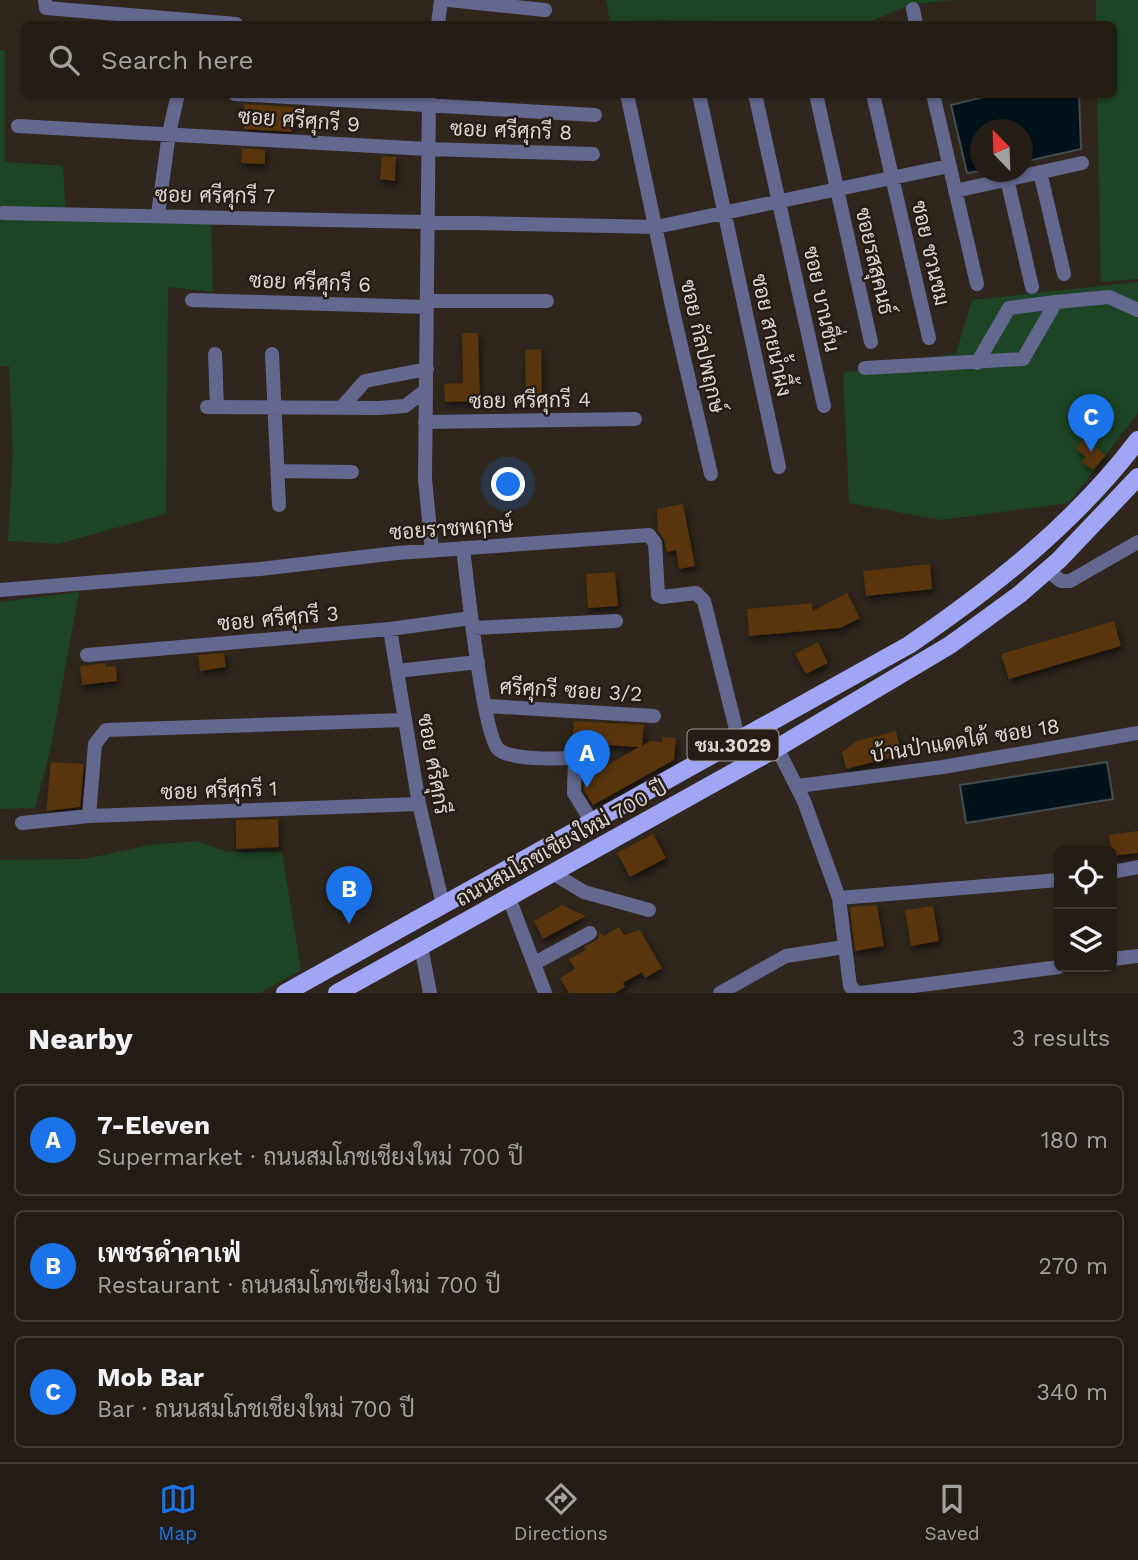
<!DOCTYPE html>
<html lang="en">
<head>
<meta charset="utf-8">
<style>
	:root { --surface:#231d16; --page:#2b261f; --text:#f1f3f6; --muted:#a3a2a1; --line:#403b35; --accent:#1a73e8 }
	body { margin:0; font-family:"Work Sans",Sarabun,sans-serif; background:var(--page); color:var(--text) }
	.controls { position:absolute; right:21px; bottom:21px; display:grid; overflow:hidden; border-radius:10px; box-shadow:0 2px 5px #0004 }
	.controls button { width:63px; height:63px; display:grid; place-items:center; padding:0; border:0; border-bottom:2px solid var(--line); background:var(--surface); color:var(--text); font:35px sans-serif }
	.compass { position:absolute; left:970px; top:119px; width:63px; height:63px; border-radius:50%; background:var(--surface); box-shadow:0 2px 5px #0004; rotate:337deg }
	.you { position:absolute; left:509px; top:485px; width:24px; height:24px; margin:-18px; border:5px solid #fff; border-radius:50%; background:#1a73e8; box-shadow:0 0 0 10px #1a73e833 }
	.badge { display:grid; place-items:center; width:46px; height:46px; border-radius:50%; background:var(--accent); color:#fff; font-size:23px; font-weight:700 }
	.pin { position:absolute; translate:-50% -58px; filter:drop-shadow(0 2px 4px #0008) }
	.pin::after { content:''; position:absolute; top:37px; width:24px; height:21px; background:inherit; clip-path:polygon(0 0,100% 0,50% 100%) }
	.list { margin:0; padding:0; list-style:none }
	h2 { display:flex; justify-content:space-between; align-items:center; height:91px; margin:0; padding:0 28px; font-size:30px }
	h2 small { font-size:23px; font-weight:400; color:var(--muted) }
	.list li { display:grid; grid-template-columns:46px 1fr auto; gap:21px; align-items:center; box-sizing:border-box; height:112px; margin:0 14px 14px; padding:0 14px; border:2px solid var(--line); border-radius:10px }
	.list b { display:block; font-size:26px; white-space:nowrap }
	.list p { margin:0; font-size:23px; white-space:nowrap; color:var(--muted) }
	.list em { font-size:23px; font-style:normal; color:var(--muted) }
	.icon { flex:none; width:38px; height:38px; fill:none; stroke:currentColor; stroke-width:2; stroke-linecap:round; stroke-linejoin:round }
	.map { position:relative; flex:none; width:1138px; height:993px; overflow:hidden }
	.search { position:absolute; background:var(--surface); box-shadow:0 2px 5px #0004; left:21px; right:21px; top:21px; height:77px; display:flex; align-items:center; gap:18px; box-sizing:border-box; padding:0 24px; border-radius:10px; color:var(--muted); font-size:26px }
	.sheet { height:469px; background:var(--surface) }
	nav { display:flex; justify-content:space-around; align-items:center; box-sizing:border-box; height:98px; border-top:2px solid var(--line); background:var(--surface); font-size:19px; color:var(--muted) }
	nav a { display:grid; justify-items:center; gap:4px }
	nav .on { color:var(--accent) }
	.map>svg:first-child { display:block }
</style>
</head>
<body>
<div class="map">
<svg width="1138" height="993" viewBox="0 0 1138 993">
	<defs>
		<filter id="shadow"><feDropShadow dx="2" dy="4" stdDeviation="3.5" flood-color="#0009"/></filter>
	</defs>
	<rect width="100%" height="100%" fill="#2f271e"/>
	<path fill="#1d4425" d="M606 0H954L913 4 864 24 658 20 610 22Z
		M1096 0H1138V279L1101 282 1097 95 1114 94V24H1096Z
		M0 50H5V162L63 166 66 219 211 222 213 292 168 287 166 514 58 544 8 541 13 454 9 366H0Z
		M1138 282V413L1069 503 940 520 849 503 843 373 956 353 972 300Z
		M79 592 51 747 35 808 0 809V602Z
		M197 841 227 852H282L301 970 260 993H0V860L85 859 149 845Z"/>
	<path fill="#011219" stroke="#434d50" stroke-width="2" d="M996 94 1079 95 1081 149 1023 162V130H981L980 171 967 173 951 105Z
		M1107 762 1113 799 966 823 960 785Z"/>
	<path fill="#583407" filter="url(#shadow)" d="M244 104 294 107 292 132 243 129Z
		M242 148 265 150V164L241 163Z
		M382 156 396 157 395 181 380 179Z
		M462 333H478L480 401 445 402 444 384 463 383Z
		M541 349 542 402H526L525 350Z
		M1084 438 1106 455 1093 470 1082 462 1086 457 1076 449Z
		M683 504 695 566 679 569 676 550 667 552 664 540 658 531 657 509Z
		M930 564 932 589 866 596 863 571Z
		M615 572 618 606 588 608 586 574Z
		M847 593 860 618 840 628 749 636 747 609 812 603 813 611Z
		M1114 621 1121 646 1009 679 1001 654Z
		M818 642 828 663 806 674 795 654Z
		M224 653 226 667 200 671 198 655Z
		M105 663 106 667 116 666 117 681 82 685 80 666Z
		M574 721 644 725 642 746 650 741 662 742V737L676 738 674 760 593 805 584 790V778L639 747 572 743Z
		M896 731 902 755 846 769 842 752 857 741Z
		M51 762 84 764 80 807 46 811Z
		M278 819 279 847 236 849V820Z
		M1138 831V853L1112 856 1109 835Z
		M653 834 666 858 630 877 617 853Z
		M562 905 586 916 543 939 534 921Z
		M877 905 884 946 855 951 850 907Z
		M933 906 939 941 911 946 905 910Z
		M619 927 624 935 640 930 662 968 645 978 642 972 623 983 625 987 615 993H569L560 978 575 969 569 959 586 950 584 947 598 939 599 932 604 936Z"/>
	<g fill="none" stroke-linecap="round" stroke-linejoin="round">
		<path stroke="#64678e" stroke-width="14" d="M45 0 46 8 236 24
			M449 0 545 10
			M913 9 916 24
			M438 24 441 0
			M235 94 595 115
			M429 94 425 479 432 551
			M627 94 675 320 711 474
			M699 94 779 467
			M755 94 824 406
			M816 94 871 342
			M873 94 929 338
			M933 94 977 284
			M18 126 427 149 593 154
			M1040 172 1064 274
			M1007 179 1032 287
			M955 191 1082 163
			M3 213 656 227 949 166
			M158 214 169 133 178 94
			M192 300 426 307
			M426 301H547
			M215 354 217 407
			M272 354 279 505
			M977 363 1009 308 1056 302
			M865 368 1023 359 1056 302 1109 297 1138 310
			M207 407 379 408 405 406 426 390
			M342 407 365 381 427 369
			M425 422 635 419
			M278 471 352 472
			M463 548C467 581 482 730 498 749 510 761 571 760 587 755
			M1047 570 1061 581H1070L1138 542
			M0 590 260 569 397 553 649 535 655 543 658 595 662 597 696 593 704 601 739 741
			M473 628 616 621
			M390 629 419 804 443 905
			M87 655 390 629 471 618
			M397 671 478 662
			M487 706 654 716
			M777 748 804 801 839 898 850 986 857 993
			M575 759 574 793 592 822
			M798 786 943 767 1138 733
			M89 816 95 744 106 730 404 720
			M22 823 89 816 419 804
			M1112 872 1138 867
			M554 874 584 892 649 910
			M509 898 545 993
			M839 898 1059 880
			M421 946 430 993
			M1112 959 1138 956
			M535 963 590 933
			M720 993 786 956 844 947
			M861 993 1059 967"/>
		<path stroke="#a0a5f5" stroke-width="18" d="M285 993 909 645C994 587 1075 523 1138 440
			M337 993 777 748 950 645 1020 594 1059 560 1138 477"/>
	</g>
	<g text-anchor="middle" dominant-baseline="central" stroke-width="5" stroke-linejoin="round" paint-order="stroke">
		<rect fill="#251d15" stroke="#a59f99" stroke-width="2" x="687.5" y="729.5" width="91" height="31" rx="5"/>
		<g font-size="19" font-weight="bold" fill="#dcd7d1">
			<text x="733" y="745">ชม.3029</text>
		</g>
		<g font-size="21" fill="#dcd7d1" stroke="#251d15">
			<text transform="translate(299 120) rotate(4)">ซอย ศรีศุกรี 9</text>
			<text transform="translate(511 130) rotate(2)">ซอย ศรีศุกรี 8</text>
			<text transform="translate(215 195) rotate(1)">ซอย ศรีศุกรี 7</text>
			<text transform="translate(931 253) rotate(77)">ซอย ชวนชม</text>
			<text transform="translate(875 261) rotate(77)">ซอยรสสุคนธ์</text>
			<text transform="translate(310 282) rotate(2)">ซอย ศรีศุกรี 6</text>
			<text transform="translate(822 299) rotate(78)">ซอย บานชื่น</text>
			<text transform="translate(772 335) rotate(78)">ซอย สายน้ำผึ้ง</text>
			<text transform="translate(703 346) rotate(77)">ซอย กัลปพฤกษ์</text>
			<text transform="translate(530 400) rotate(-1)">ซอย ศรีศุกรี 4</text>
			<text transform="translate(451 528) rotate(-4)">ซอยราชพฤกษ์</text>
			<text transform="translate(278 618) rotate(-5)">ซอย ศรีศุกรี 3</text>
			<text transform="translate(571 690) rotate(3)">ศรีศุกรี ซอย 3/2</text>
			<text transform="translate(965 740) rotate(-9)">บ้านป่าแดดใต้ ซอย 18</text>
			<text transform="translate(434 764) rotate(80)">ซอย ศรีศุกรี</text>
			<text transform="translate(219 790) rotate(-2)">ซอย ศรีศุกรี 1</text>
			<text transform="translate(561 843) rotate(-29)">ถนนสมโภชเชียงใหม่ 700 ปี</text>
		</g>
	</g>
</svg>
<div class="controls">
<button><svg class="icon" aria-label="locate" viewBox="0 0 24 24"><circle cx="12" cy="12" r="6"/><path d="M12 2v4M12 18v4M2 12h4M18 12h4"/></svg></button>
<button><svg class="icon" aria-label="layers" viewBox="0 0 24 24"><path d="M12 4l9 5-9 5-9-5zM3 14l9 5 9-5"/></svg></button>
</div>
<svg class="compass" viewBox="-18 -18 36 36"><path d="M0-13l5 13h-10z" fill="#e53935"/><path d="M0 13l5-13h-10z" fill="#a3a2a1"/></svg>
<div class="you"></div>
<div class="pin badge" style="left:587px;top:788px">A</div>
<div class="pin badge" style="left:349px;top:924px">B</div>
<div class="pin badge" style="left:1091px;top:452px">C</div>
<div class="search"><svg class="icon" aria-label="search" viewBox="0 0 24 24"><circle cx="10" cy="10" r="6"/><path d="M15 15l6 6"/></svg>Search here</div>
</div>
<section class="sheet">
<h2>Nearby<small>3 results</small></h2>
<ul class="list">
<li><span class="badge">A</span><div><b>7-Eleven</b><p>Supermarket · ถนนสมโภชเชียงใหม่ 700 ปี</p></div><em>180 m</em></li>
<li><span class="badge">B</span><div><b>เพชรดำคาเฟ่</b><p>Restaurant · ถนนสมโภชเชียงใหม่ 700 ปี</p></div><em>270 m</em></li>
<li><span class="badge">C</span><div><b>Mob Bar</b><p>Bar · ถนนสมโภชเชียงใหม่ 700 ปี</p></div><em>340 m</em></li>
</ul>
</section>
<nav>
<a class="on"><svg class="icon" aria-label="map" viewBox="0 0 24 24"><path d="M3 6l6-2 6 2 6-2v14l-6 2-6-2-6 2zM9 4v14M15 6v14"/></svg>Map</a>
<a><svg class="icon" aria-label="directions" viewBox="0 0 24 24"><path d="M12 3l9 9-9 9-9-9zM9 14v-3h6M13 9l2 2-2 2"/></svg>Directions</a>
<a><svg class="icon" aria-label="saved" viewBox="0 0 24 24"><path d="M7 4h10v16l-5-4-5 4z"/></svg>Saved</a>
</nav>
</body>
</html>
